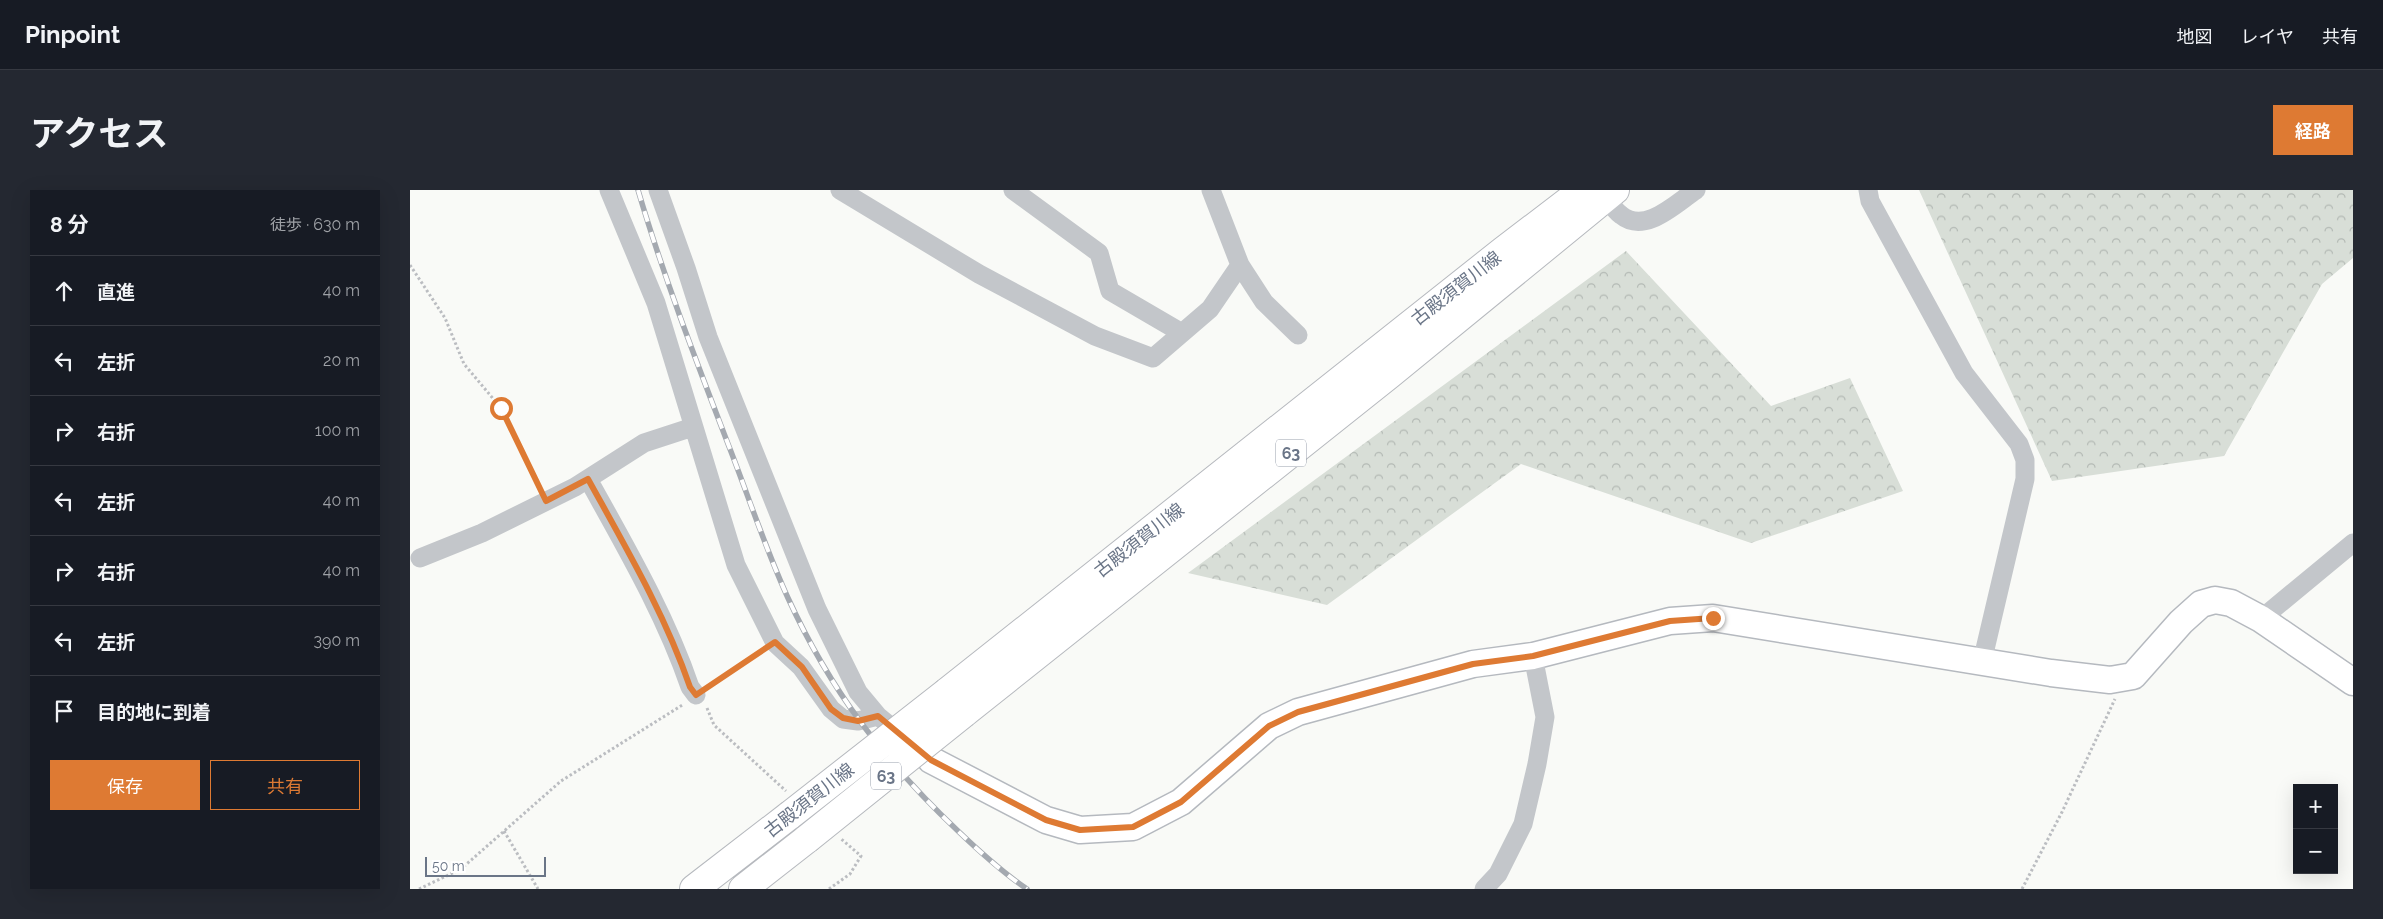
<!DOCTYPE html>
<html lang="ja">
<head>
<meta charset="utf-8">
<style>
	:root { --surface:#171b24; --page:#242831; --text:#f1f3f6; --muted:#9ea1a6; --line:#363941; --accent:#de7a33 }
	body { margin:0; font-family:Raleway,"Noto Sans JP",sans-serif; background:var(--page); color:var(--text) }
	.controls { position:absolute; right:15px; bottom:15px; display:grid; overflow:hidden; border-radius:0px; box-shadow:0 5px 20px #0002 }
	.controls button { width:45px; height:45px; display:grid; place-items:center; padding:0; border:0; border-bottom:1px solid var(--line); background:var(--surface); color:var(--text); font:25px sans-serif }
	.scale { position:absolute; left:15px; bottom:12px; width:121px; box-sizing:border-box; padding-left:5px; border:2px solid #6a7587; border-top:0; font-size:14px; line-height:18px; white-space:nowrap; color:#6a7587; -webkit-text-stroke:4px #fff; paint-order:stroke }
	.stop { position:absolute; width:15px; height:15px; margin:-11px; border:4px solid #de7a33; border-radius:50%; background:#fff }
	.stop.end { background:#de7a33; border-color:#fff; box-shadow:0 1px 5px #0008 }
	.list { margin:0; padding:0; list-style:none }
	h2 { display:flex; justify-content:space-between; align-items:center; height:65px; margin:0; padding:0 20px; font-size:21px }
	h2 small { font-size:16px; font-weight:400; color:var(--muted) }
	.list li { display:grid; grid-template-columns:32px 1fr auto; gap:15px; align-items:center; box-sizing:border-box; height:70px; padding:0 20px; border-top:1px solid var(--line) }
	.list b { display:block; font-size:19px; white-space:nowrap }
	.list em { font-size:16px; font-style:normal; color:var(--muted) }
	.actions { display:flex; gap:10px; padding:15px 20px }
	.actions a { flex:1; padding:11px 0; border:1px solid var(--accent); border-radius:0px; text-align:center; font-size:18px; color:var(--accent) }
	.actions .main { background:var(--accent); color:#fff }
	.icon { flex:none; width:28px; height:28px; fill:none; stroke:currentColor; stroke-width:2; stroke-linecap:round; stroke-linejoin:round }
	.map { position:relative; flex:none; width:1943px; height:699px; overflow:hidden; border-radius:0px }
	header { display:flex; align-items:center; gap:30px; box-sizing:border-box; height:70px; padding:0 25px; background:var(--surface); border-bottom:1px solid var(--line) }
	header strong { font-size:24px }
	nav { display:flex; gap:28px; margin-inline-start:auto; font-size:18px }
	.intro { display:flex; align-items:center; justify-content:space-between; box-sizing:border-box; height:120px; padding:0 30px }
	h1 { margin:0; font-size:35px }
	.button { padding:12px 22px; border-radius:0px; background:var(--accent); color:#fff; font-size:18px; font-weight:700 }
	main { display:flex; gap:30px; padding:0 30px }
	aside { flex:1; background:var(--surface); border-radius:0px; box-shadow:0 5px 20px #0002 }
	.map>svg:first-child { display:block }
</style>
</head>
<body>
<header>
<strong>Pinpoint</strong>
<nav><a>地図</a><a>レイヤ</a><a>共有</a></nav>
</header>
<div class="intro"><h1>アクセス</h1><a class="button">経路</a></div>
<main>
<aside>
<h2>8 分<small>徒歩 · 630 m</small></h2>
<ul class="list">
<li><svg class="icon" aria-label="ahead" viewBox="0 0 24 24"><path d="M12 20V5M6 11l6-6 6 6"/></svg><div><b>直進</b></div><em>40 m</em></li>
<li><svg class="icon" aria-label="left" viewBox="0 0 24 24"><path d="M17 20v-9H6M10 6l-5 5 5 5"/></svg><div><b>左折</b></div><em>20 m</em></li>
<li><svg class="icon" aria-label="right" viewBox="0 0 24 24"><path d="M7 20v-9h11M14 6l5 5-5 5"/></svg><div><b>右折</b></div><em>100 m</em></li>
<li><svg class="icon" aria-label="left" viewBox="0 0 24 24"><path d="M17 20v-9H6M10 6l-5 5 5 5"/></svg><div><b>左折</b></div><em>40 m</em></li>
<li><svg class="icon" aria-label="right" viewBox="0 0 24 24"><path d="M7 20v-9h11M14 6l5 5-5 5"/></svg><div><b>右折</b></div><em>40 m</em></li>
<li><svg class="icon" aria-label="left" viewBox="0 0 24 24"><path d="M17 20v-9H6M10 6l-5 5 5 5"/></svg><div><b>左折</b></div><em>390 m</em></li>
<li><svg class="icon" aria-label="arrive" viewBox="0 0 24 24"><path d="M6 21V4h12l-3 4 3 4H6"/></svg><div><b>目的地に到着</b></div></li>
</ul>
<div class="actions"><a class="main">保存</a><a>共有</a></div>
</aside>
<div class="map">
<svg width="1943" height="699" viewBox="0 0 1943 699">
	<defs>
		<pattern id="forest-crowns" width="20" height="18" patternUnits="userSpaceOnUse" patternTransform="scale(1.25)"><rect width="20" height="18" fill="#d8ded7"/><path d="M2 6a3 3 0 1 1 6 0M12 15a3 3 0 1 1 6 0" fill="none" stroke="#b3b9b4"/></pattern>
	</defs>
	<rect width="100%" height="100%" fill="#f9faf7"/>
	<path fill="url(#forest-crowns)" d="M1509 0H1943V68L1912 94 1814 266 1642 291Z
		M1216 61 1361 216 1440 188 1493 301 1341 353 1111 274 917 415 778 383Z"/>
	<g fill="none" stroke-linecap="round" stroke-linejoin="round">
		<defs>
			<path id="secondary" d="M521 570 636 630 670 640 723 637 771 612 859 536 888 522 1063 474 1123 466 1260 431 1303 428 1641 483 1700 490 1723 486 1771 432 1791 414 1805 410 1821 413 1851 429 1943 492"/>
			<path id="primary" d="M537 502 1093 61 1173 0
				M554 523 980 184 1205 0
				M284 699 380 625
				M333 699 397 649"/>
		</defs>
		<use href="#secondary" stroke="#b5b9bf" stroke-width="29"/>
		<use href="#primary" stroke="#b6b9be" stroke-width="30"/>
		<path stroke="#bbbdc1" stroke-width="3" stroke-dasharray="2.5 2.5" stroke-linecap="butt" d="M0 75 35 128 54 174 91 218 130 297
			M300 496 353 461
			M297 518 304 535 376 601
			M94 641 128 699
			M9 699 51 679 151 591 274 514
			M419 699 440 684 451 666 430 648
			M1612 699 1652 622 1705 509"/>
		<path stroke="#c3c6ca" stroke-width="19" d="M199 0 246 113 326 375 365 453 391 477 421 519 433 529 448 531 468 526
			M248 0 276 78 298 147 407 419 448 502 468 526 495 548
			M430 0 569 84 685 146 743 168 800 119 830 75
			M603 0 689 63 700 101 772 143
			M801 0 830 75 854 112 888 145
			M1458 0 1460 11 1554 183 1609 254 1615 270V289L1572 472
			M1196 7C1200 13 1205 21 1211 25 1235 45 1266 13 1286 0
			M178 289C215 356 255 424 280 497L286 505
			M10 368 72 343 165 297 234 253 283 237
			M1851 429 1943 353
			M1074 699 1088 684 1113 634 1127 574 1135 527 1123 466"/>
		<use href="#secondary" stroke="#fff" stroke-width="26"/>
		<use href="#primary" stroke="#fff" stroke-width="28"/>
		<defs>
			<path id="rail" d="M228 0C254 88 287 173 320 259 339 308 356 360 378 408 420 500 475 572 548 641 570 662 592 682 617 699"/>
		</defs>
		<use href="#rail" stroke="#a4a9b0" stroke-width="5.5"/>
		<use href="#rail" stroke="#fff" stroke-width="4" stroke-dasharray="11" stroke-linecap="butt"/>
		<defs>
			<path id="primary-bridge" d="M380 625 537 502
				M397 649 554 523"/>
		</defs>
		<use href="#primary-bridge" stroke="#b6b9be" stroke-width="30" stroke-linecap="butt"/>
		<use href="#primary-bridge" stroke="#fff" stroke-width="28"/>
	</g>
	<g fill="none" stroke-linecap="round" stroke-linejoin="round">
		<path stroke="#de7a33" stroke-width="6" d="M91 218 136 311 178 289C215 356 255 424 280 497L286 505 365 452 392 477 421 519 433 528 448 531 468 526 521 570 636 630 670 640 723 637 771 612 859 536 888 522 1063 474 1123 466 1260 431 1303 428"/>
	</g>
	<g text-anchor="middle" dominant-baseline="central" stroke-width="5" stroke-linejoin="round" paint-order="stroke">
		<g fill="#fff" stroke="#979eab" stroke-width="1">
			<rect x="866" y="249.5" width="30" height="27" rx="4"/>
			<rect x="461" y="572.5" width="30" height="27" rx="4"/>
		</g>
		<g font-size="16" font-weight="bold" fill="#6a7587">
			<text x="881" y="263">63</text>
			<text x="476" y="586">63</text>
		</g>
		<g font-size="18" fill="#6a7587" stroke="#fff">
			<text transform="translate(1046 98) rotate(-38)">古殿須賀川線</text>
			<text transform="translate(729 350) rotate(-38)">古殿須賀川線</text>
			<text transform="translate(399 610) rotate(-38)">古殿須賀川線</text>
		</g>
	</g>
</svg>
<div class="controls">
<button>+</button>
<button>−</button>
</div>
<div class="scale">50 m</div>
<div class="stop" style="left:91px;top:218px"></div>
<div class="stop end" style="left:1303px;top:428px"></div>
</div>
</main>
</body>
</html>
